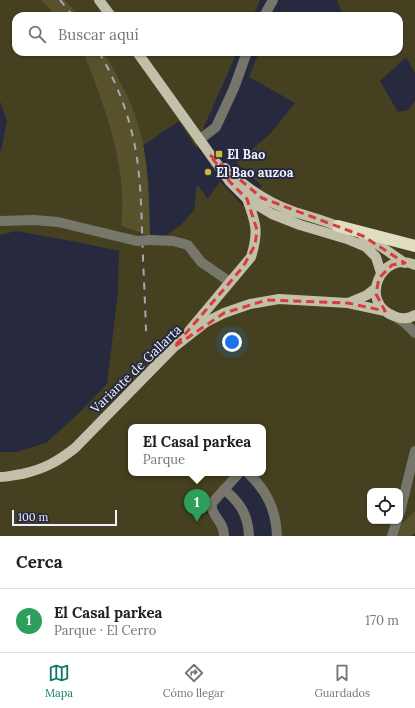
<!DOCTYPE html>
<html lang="es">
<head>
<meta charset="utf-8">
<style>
	:root { --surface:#fff; --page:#f6f6f6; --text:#202124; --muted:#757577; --line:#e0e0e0; --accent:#0f766e }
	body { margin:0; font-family:Lora,serif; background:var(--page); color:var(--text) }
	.controls { position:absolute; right:12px; bottom:12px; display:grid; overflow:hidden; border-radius:8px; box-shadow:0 1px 3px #0004 }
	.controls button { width:36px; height:36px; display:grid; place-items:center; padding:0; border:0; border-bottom:1px solid var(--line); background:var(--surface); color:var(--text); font:20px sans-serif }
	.scale { position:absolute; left:12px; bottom:10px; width:105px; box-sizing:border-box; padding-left:4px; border:2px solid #eef1ff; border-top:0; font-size:11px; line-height:14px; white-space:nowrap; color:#eef1ff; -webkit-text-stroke:3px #272a3e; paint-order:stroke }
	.you { position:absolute; left:232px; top:342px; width:14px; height:14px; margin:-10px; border:3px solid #fff; border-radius:50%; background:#1a73e8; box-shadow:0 0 0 6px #1a73e833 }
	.badge { display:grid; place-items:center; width:26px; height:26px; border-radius:50%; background:var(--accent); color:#fff; font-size:13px; font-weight:700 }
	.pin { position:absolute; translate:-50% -33px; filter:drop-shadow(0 1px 2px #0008) }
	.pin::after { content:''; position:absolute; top:21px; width:14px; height:12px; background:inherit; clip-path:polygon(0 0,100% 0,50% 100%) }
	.popup { position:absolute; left:128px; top:424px; width:138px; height:52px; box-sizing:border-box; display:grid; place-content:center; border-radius:8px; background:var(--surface); filter:drop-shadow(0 1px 3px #0005); font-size:13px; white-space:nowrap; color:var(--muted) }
	.popup b { font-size:15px; color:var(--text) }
	.popup::after { content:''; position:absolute; left:50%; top:100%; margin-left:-8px; border:8px solid transparent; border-top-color:var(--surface) }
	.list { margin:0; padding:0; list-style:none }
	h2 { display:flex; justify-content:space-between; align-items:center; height:52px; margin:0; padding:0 16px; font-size:17px }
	h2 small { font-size:13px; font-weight:400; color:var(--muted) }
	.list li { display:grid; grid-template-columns:26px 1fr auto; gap:12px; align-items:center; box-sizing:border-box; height:64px; padding:0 16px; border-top:1px solid var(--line) }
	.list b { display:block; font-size:15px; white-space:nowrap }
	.list p { margin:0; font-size:13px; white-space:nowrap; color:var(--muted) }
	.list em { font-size:13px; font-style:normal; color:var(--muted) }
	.icon { flex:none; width:22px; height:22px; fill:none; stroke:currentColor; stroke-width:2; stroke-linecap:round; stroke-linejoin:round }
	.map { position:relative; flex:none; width:415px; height:536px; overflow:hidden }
	.search { position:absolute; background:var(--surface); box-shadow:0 1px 3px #0004; left:12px; right:12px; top:12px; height:44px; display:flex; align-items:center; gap:10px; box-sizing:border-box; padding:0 14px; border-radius:12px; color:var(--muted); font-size:15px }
	.sheet { height:116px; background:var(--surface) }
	nav { display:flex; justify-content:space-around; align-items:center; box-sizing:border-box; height:56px; border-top:1px solid var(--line); background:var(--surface); font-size:11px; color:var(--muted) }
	nav a { display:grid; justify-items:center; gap:2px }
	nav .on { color:var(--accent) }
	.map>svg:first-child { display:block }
</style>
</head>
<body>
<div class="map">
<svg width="415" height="536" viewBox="0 0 415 536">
	<rect width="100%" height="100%" fill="#272a3e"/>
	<path fill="#45401f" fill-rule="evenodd" d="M0 0H41L56 16H16V52H83C104 104 128 169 121 226L150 236H165L182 224 194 210 197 184 208 199 220 181 243 206 262 186 236 163 270 134 295 103 249 77 259 52H399V16H343L337 0H415V73L406 57 380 81 398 112 408 110 415 101V511L403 522 397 536H280L253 473H263V427H131V473H234L202 508 219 527 220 536H0V452H16L46 443 78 414 107 384 118 292 119 251 82 243 16 231 0 235V150L1 151 7 121 0 101ZM370 491H400V521H370Z
		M65 0H260L253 16H79Z
		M104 52H237L204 127 197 149 179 121 142 146C135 110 122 84 104 52Z"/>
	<path fill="#58522c" d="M41 0H65L79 16H56Z
		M83 52H104C115 72 126 91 134 112 149 152 149 195 150 236L121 226C128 169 104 104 83 52Z
		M415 511V533L412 536H397L403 522Z"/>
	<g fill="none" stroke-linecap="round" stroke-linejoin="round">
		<path stroke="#77766b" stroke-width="10" d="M264 16 273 0
			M199 140 216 127 234 88 247 52
			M0 221 34 220 58 222 137 241
			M150 240 173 241 188 245 201 262 230 282
			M397 318 405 323 415 333
			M248 473C267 491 276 510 277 536
			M224 489C240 503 248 514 249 536
			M400 512 415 451
			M224 536C224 520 210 516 212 503L239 473
			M392 536 397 521"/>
		<path stroke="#c3c0a9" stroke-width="10" d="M99 0 111 16
			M137 52 230 182 247 199 272 214 300 225 347 239 366 247 376 257 381 273
			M225 168C245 187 266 202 292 211 309 217 328 221 344 229
			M363 236C378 243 391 254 405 263
			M415 265C381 249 358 303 394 316 401 319 409 319 415 315
			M348 303 367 295 376 288
			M189 331 251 257C259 232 256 223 247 199
			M0 477C7 477 14 475 22 474 44 469 57 462 75 448L174 347 206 322 224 313 250 304 279 299 348 303 385 311"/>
		<path stroke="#e1ddc2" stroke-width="12" d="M338 226 415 246"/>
		<path stroke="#a4a7b7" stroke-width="2" stroke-dasharray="7 7" stroke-linecap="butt" d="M60 0 73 16
			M99 52C114 78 125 104 132 133 140 165 141 198 142 230 143 264 145 297 146 331"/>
		<path stroke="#77766b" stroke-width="10" d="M137 241 150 240"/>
	</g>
	<path fill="none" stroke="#d83c3e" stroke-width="3" stroke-dasharray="8 5" stroke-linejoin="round" d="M210 155 262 198 363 236 405 263 392 265 379 278 376 294 385 311 348 303 267 300 224 313 174 347 243 267 255 245 257 230 247 199 230 182Z"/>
	<g fill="#ccb938" stroke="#272a3e" stroke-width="1.5">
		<rect x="215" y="150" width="8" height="8" rx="2"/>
		<circle cx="208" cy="172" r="4"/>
	</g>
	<g text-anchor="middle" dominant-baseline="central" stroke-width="4" stroke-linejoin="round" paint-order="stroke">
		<g font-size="13" font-weight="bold" fill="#eef1ff" stroke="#272a3e" text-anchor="start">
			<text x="227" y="154">El Bao</text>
			<text x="216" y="172">El Bao auzoa</text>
		</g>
		<g font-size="13" fill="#eef1ff" stroke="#272a3e">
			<text transform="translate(136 369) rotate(-44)">Variante de Gallarta</text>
		</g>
	</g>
</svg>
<div class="controls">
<button><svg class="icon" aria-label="locate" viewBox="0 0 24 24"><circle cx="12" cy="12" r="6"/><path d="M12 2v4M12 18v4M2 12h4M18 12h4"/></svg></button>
</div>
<div class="scale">100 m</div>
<div class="you"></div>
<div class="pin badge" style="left:197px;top:522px;background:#2e9e5b">1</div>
<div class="popup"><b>El Casal parkea</b>Parque</div>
<div class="search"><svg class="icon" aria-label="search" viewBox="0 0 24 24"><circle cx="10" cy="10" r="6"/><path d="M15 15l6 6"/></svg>Buscar aquí</div>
</div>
<section class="sheet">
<h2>Cerca<small></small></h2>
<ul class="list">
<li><span class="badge" style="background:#2e9e5b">1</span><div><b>El Casal parkea</b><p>Parque · El Cerro</p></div><em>170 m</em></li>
</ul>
</section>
<nav>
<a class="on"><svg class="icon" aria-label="map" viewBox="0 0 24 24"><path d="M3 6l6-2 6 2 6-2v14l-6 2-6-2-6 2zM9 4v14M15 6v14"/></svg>Mapa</a>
<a><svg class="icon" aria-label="directions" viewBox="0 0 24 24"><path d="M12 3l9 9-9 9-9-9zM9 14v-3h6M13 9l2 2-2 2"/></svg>Cómo llegar</a>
<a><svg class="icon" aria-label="saved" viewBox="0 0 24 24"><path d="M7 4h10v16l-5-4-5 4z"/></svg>Guardados</a>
</nav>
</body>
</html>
